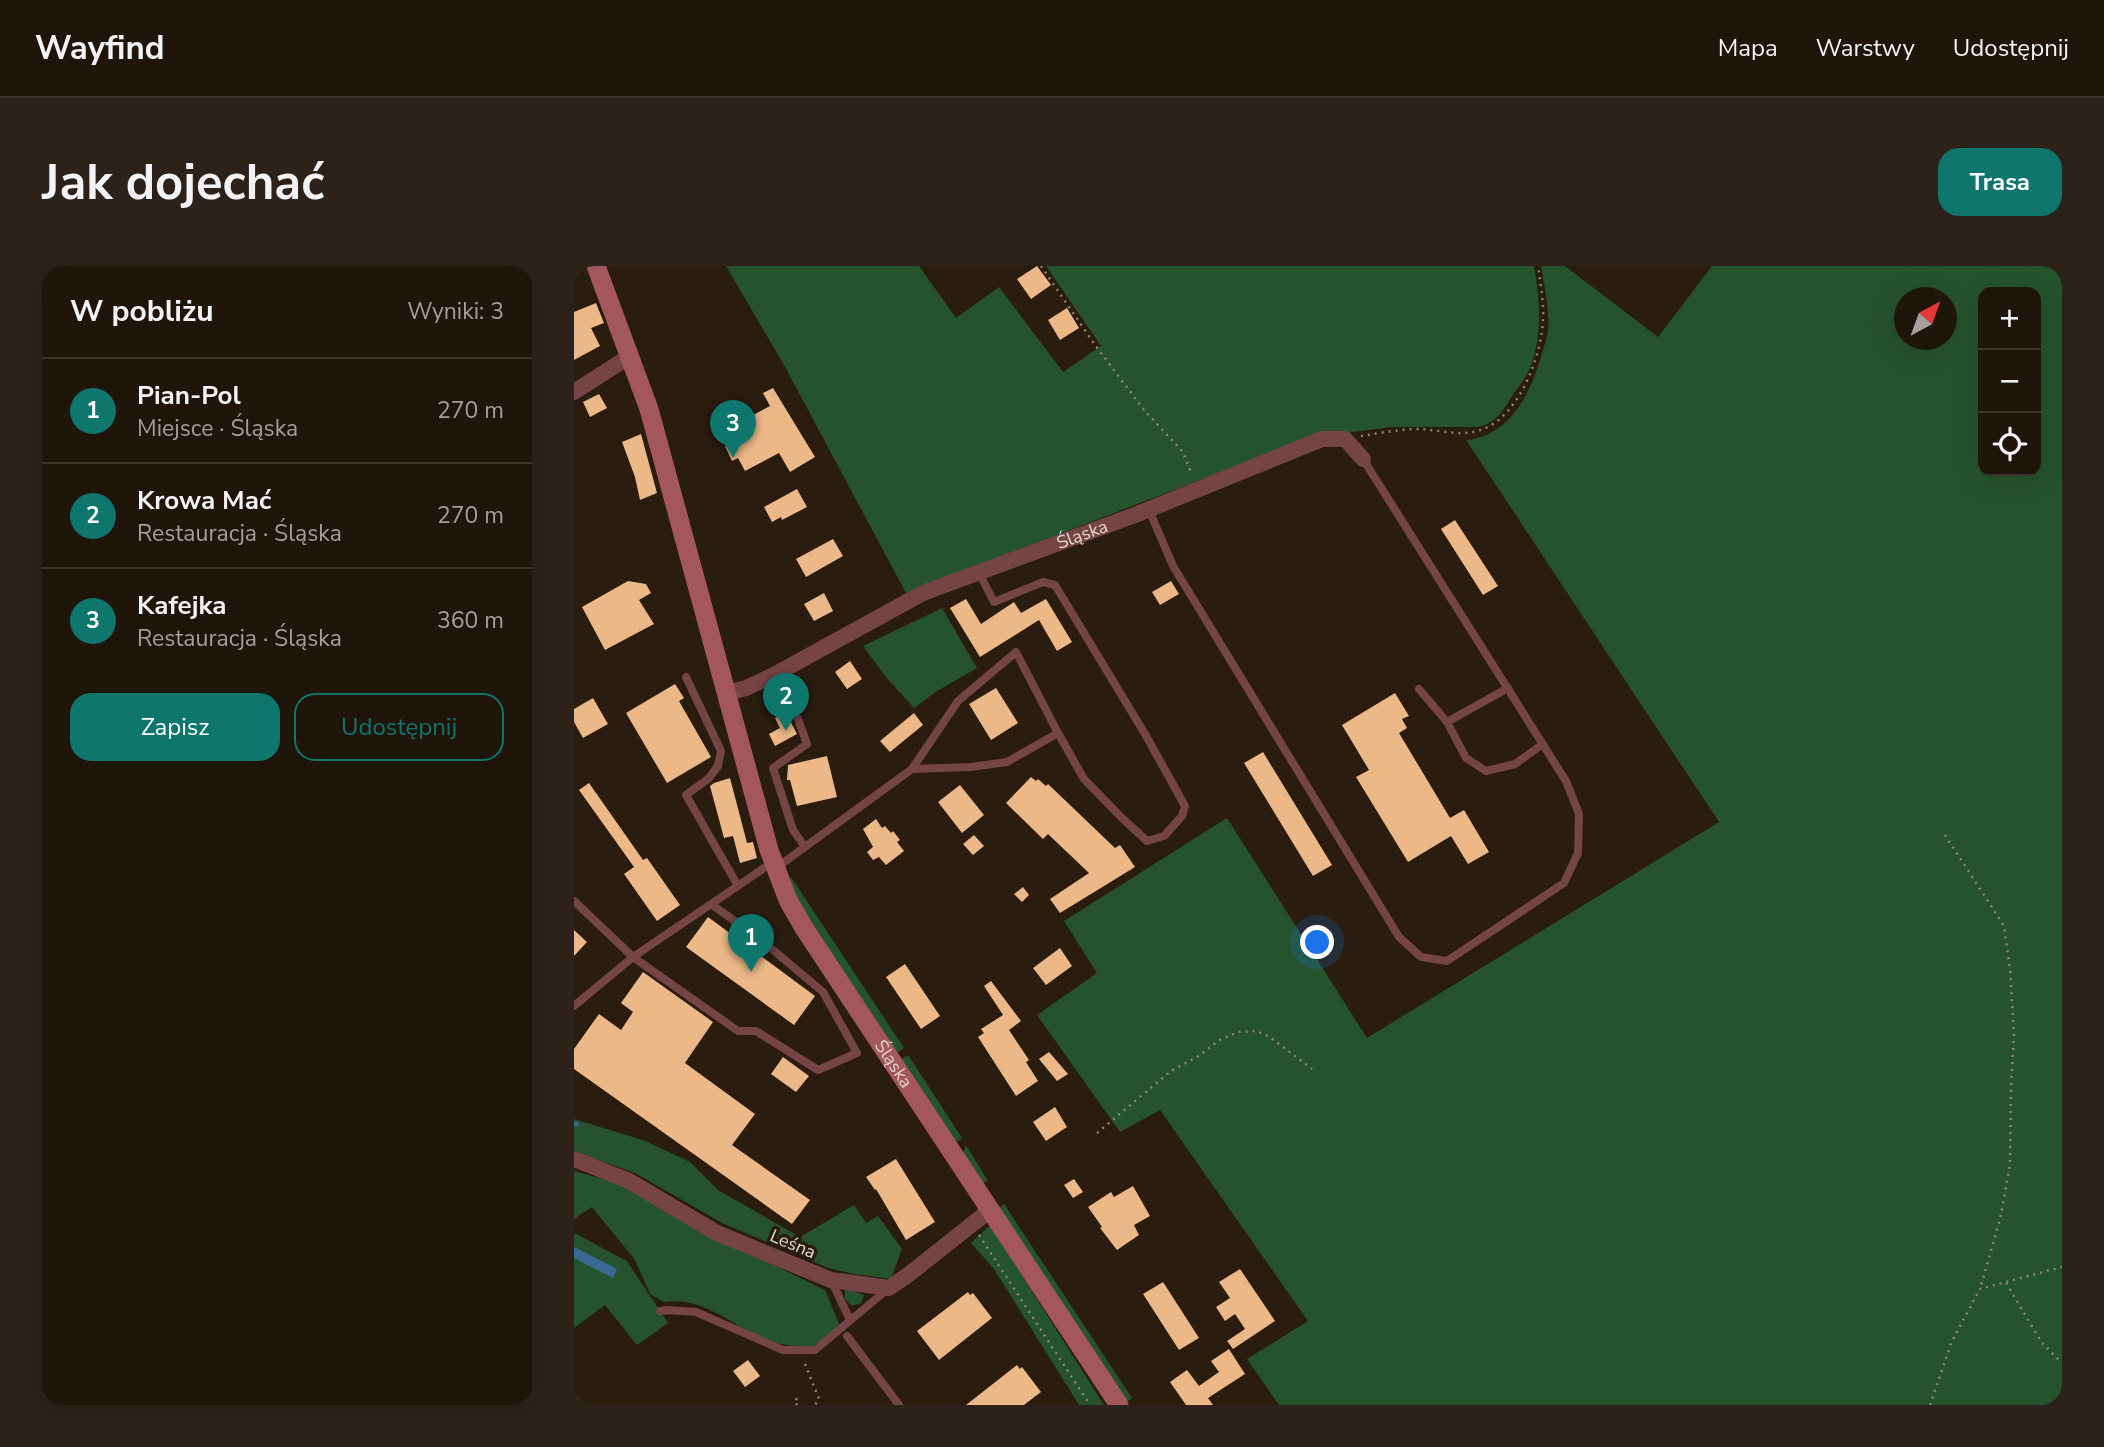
<!DOCTYPE html>
<html lang="pl">
<head>
<meta charset="utf-8">
<style>
	:root { --surface:#20150b; --page:#2d2219; --text:#f1f3f6; --muted:#a29f9d; --line:#3d342c; --accent:#0f766e }
	body { margin:0; font-family:"Nunito Sans",sans-serif; background:var(--page); color:var(--text) }
	.controls { position:absolute; right:21px; top:21px; display:grid; overflow:hidden; border-radius:14px; box-shadow:0 7px 28px #0002 }
	.controls button { width:63px; height:63px; display:grid; place-items:center; padding:0; border:0; border-bottom:2px solid var(--line); background:var(--surface); color:var(--text); font:35px sans-serif }
	.compass { position:absolute; left:1320px; top:21px; width:63px; height:63px; border-radius:50%; background:var(--surface); box-shadow:0 7px 28px #0002; rotate:41deg }
	.you { position:absolute; left:744px; top:677px; width:24px; height:24px; margin:-18px; border:5px solid #fff; border-radius:50%; background:#1a73e8; box-shadow:0 0 0 10px #1a73e833 }
	.badge { display:grid; place-items:center; width:46px; height:46px; border-radius:50%; background:var(--accent); color:#fff; font-size:23px; font-weight:700 }
	.pin { position:absolute; translate:-50% -58px; filter:drop-shadow(0 2px 4px #0008) }
	.pin::after { content:''; position:absolute; top:37px; width:24px; height:21px; background:inherit; clip-path:polygon(0 0,100% 0,50% 100%) }
	.list { margin:0; padding:0; list-style:none }
	h2 { display:flex; justify-content:space-between; align-items:center; height:91px; margin:0; padding:0 28px; font-size:30px }
	h2 small { font-size:23px; font-weight:400; color:var(--muted) }
	.list li { display:grid; grid-template-columns:46px 1fr auto; gap:21px; align-items:center; box-sizing:border-box; height:105px; padding:0 28px; border-top:2px solid var(--line) }
	.list b { display:block; font-size:26px; white-space:nowrap }
	.list p { margin:0; font-size:23px; white-space:nowrap; color:var(--muted) }
	.list em { font-size:23px; font-style:normal; color:var(--muted) }
	.actions { display:flex; gap:14px; padding:21px 28px }
	.actions a { flex:1; padding:16px 0; border:2px solid var(--accent); border-radius:21px; text-align:center; font-size:24px; color:var(--accent) }
	.actions .main { background:var(--accent); color:#fff }
	.icon { flex:none; width:38px; height:38px; fill:none; stroke:currentColor; stroke-width:2; stroke-linecap:round; stroke-linejoin:round }
	.map { position:relative; flex:none; width:1488px; height:1139px; overflow:hidden; border-radius:21px }
	header { display:flex; align-items:center; gap:42px; box-sizing:border-box; height:98px; padding:0 35px; background:var(--surface); border-bottom:2px solid var(--line) }
	header strong { font-size:33px }
	nav { display:flex; gap:38px; margin-inline-start:auto; font-size:24px }
	.intro { display:flex; align-items:center; justify-content:space-between; box-sizing:border-box; height:168px; padding:0 42px }
	h1 { margin:0; font-size:49px }
	.button { padding:18px 32px; border-radius:21px; background:var(--accent); color:#fff; font-size:24px; font-weight:700 }
	main { display:flex; gap:42px; padding:0 42px }
	aside { flex:1; background:var(--surface); border-radius:21px; box-shadow:0 7px 28px #0002 }
	.map>svg:first-child { display:block }
</style>
</head>
<body>
<header>
<strong>Wayfind</strong>
<nav><a>Mapa</a><a>Warstwy</a><a>Udostępnij</a></nav>
</header>
<div class="intro"><h1>Jak dojechać</h1><a class="button">Trasa</a></div>
<main>
<aside>
<h2>W pobliżu<small>Wyniki: 3</small></h2>
<ul class="list">
<li><span class="badge">1</span><div><b>Pian-Pol</b><p>Miejsce · Śląska</p></div><em>270 m</em></li>
<li><span class="badge">2</span><div><b>Krowa Mać</b><p>Restauracja · Śląska</p></div><em>270 m</em></li>
<li><span class="badge">3</span><div><b>Kafejka</b><p>Restauracja · Śląska</p></div><em>360 m</em></li>
</ul>
<div class="actions"><a class="main">Zapisz</a><a>Udostępnij</a></div>
</aside>
<div class="map">
<svg width="1488" height="1139" viewBox="0 0 1488 1139">
	<rect width="100%" height="100%" fill="#2a1c0f"/>
	<path fill="#25532e" fill-rule="evenodd" d="M152 0H345L382 52 425 21 489 106 527 80 472 0H960C966 33 969 70 956 102 952 112 944 121 938 130 929 145 922 157 904 161H818L772 167 751 166 332 327 210 99Z
		M967 0H991L1084 71 1138 0H1488V1139H705L673 1093 734 1055 586 844 546 866 463 749 523 707 490 655 653 552 793 772 1145 556 892 174C935 170 956 129 967 91 969 83 973 73 974 65 976 44 970 20 967 0ZM1409 26H1462V205H1409ZM1330 32H1372V74H1330Z
		M368 342 403 402 363 425 340 442 312 411 289 380Z
		M217 611 330 782 321 788 228 647 216 617Z
		M334 789 388 872 380 878 325 795Z
		M0 853 69 874 116 896 144 924 226 971 280 939 292 957 304 950 328 983 317 1013 280 1008 254 1002 148 957 61 907 0 885Z
		M392 879 414 915 409 917 389 887Z
		M0 905 53 920 140 970 251 1024 266 1060C259 1066 248 1077 239 1080 235 1081 227 1080 223 1080 173 1079 140 1028 90 1036L76 1028 61 994 18 941 0 953Z
		M430 938 558 1132 550 1138 423 944Z
		M416 959 530 1139H505L420 1003 397 977Z
		M0 967 53 995 94 1057 63 1079 31 1039 0 1062Z
		M275 1023 290 1029 287 1037 278 1040 271 1033V1025Z"/>
	<path fill="#396894" d="M0 981 43 1003 39 1012 0 992Z"/>
	<g fill="none" stroke-linecap="round" stroke-linejoin="round">
		<path stroke="#396894" stroke-width="4.5" d="M0 858H3"/>
	</g>
	<path fill="#ecb887" d="M463 0 477 19 457 33 443 13Z
		M22 37 30 57 17 62 26 80 0 94V46Z
		M493 42 505 62 486 74 474 54Z
		M199 122 241 191 216 206 205 187 171 205 164 192 158 195 151 180 170 169 164 157 196 140 189 127Z
		M25 128 33 142 16 151 9 136Z
		M67 168 83 227 66 234 61 211 48 176Z
		M223 223 233 241 208 254 207 251 198 256 190 241Z
		M881 254 924 320 909 329 867 263Z
		M259 273 269 290 232 311 222 293Z
		M54 315 72 318 77 327 65 334 80 358 31 384 8 341Z
		M597 315 605 328 586 339 578 326Z
		M250 327 259 345 240 355 230 338Z
		M392 333 407 358 440 336 447 347 472 333 498 376 483 385 465 354 406 391 376 342Z
		M276 395 288 413 273 423 261 406Z
		M101 418 110 432 105 435 137 491 93 517 52 447Z
		M422 422 444 457 417 474 395 438Z
		M821 427 835 450 828 453 833 462 825 467 876 552 890 544 915 586 894 598 877 570 834 596 782 511 795 504 768 459Z
		M19 432 34 458 9 472 0 456V443Z
		M212 447 223 468 201 480 195 468 206 462 201 452Z
		M340 447 349 459 316 486 306 475Z
		M689 486 758 599 739 610 670 497Z
		M253 490 263 531 223 540 216 514H213L214 499Z
		M457 511 462 515 464 513 472 520 474 518 541 582 546 579 561 601 486 647 476 633 515 607 474 568 469 573 432 537Z
		M156 512 173 577 179 576 183 592 166 597 159 570 150 572 136 520 140 517Z
		M15 517 69 594 73 592 106 639 83 655 50 608 60 601 5 524Z
		M386 519 410 549 388 567 364 536Z
		M302 553 308 562 311 560 317 567 319 565 326 574 323 576 330 585 312 599 305 591 299 594 293 586 299 581 289 563Z
		M400 569 410 580 399 589 389 578Z
		M449 621 455 629 448 636 440 628Z
		M134 651 241 730 220 759 112 681Z
		M0 664 13 676 0 690Z
		M486 682 498 700 472 719 459 702Z
		M331 698 366 750 347 763 312 711Z
		M69 706 139 756 111 797 181 848 158 879 236 934 218 958 0 803V783L25 748 47 764 59 746 47 737Z
		M417 715 447 755 435 764 455 794 452 796 464 815 442 830 404 771 410 767 407 763 429 749 410 720Z
		M475 786 494 808 483 815 465 793Z
		M209 791 235 810 222 826 197 808Z
		M481 841 493 861 472 875 459 856Z
		M322 893 361 956 332 974 302 923 301 924 292 911Z
		M500 913 509 926 499 932 490 919Z
		M559 920 576 950 560 959 565 969 543 984 526 962 528 961 514 941 537 926 540 931Z
		M666 1003 701 1055 659 1083 653 1075 671 1063 661 1048 651 1055 642 1041 656 1032 645 1016Z
		M589 1016 625 1072 605 1084 569 1028Z
		M394 1026 396 1029 399 1027 418 1052 365 1094 343 1065Z
		M655 1083 671 1108 634 1132 639 1139H612L596 1116 613 1104 625 1120 645 1106 637 1095Z
		M174 1094 186 1110 171 1121 159 1105Z
		M443 1099 446 1103 448 1101 467 1126 450 1139H392Z"/>
	<g fill="none" stroke-linecap="round" stroke-linejoin="round">
		<path stroke="#8e8378" stroke-width="2.5" stroke-dasharray="2 5" stroke-linecap="butt" d="M467 0 521 79 570 144 609 186 618 209
			M787 170C806 167 826 163 846 163 863 164 882 169 899 166 940 159 963 101 968 65 971 43 967 21 964 0
			M1371 569 1430 660 1436 703 1440 769 1437 823 1436 899 1426 953 1406 1023
			M523 867 597 805 623 791 646 774 664 766 682 765 696 771 738 803
			M405 969 516 1139
			M1432 1017 1468 1077 1488 1097
			M231 1098 245 1133 241 1139
			M223 1139 220 1135 225 1131
			M1356 1139 1378 1075 1406 1023 1488 1001"/>
		<path stroke="#744446" stroke-width="8" d="M575 244 599 300 825 671 847 691 873 695 990 617 1004 587 1005 548 992 515 789 193
			M405 307 420 336 469 316 481 319 571 468 611 540 608 550 590 570 573 575 548 552 510 513 484 467
			M198 410 224 453 233 478 199 502 219 564 231 581
			M112 411 147 485 144 500 135 512 112 529 164 620
			M845 423 873 456 892 492 912 505 941 498 969 478
			M873 456 934 422
			M202 602 338 503 384 435 442 386 484 467 433 496 397 501 338 503
			M0 635 59 691 164 765H182L244 804 283 787 249 726 186 673 137 638
			M0 740 59 691 199 596
			M257 1014 276 1054
			M86 1045 93 1044 122 1046 209 1084H241L315 1022
			M273 1070 325 1139"/>
		<g stroke="#744446" stroke-width="16">
			<path d="M0 126 56 90"/>
			<path id="s1" d="M153 427 172 422 198 410 349 327 561 249 748 173H771L789 193"/>
			<path d="M0 893 55 915 143 967 257 1014 315 1022 334 1009 416 944"/>
		</g>
		<path stroke="#a3575c" stroke-width="19" id="s2" d="M22 0 75 143 195 584 214 634 230 662 545 1139"/>
	</g>
	<g text-anchor="middle" dominant-baseline="central" stroke-width="7" stroke-linejoin="round" paint-order="stroke">
		<g font-size="18" fill="#e2d9d0" stroke="#2a1c0f">
			<text stroke="none"><textPath href="#s1" startOffset="390">Śląska</textPath></text>
			<text stroke="none"><textPath href="#s2" startOffset="858">Śląska</textPath></text>
			<text transform="translate(219 978) rotate(23)">Leśna</text>
		</g>
	</g>
</svg>
<div class="controls">
<button>+</button>
<button>−</button>
<button><svg class="icon" aria-label="locate" viewBox="0 0 24 24"><circle cx="12" cy="12" r="6"/><path d="M12 2v4M12 18v4M2 12h4M18 12h4"/></svg></button>
</div>
<svg class="compass" viewBox="-18 -18 36 36"><path d="M0-13l5 13h-10z" fill="#e53935"/><path d="M0 13l5-13h-10z" fill="#a29f9d"/></svg>
<div class="you"></div>
<div class="pin badge" style="left:177px;top:706px">1</div>
<div class="pin badge" style="left:212px;top:465px">2</div>
<div class="pin badge" style="left:159px;top:192px">3</div>
</div>
</main>
</body>
</html>
